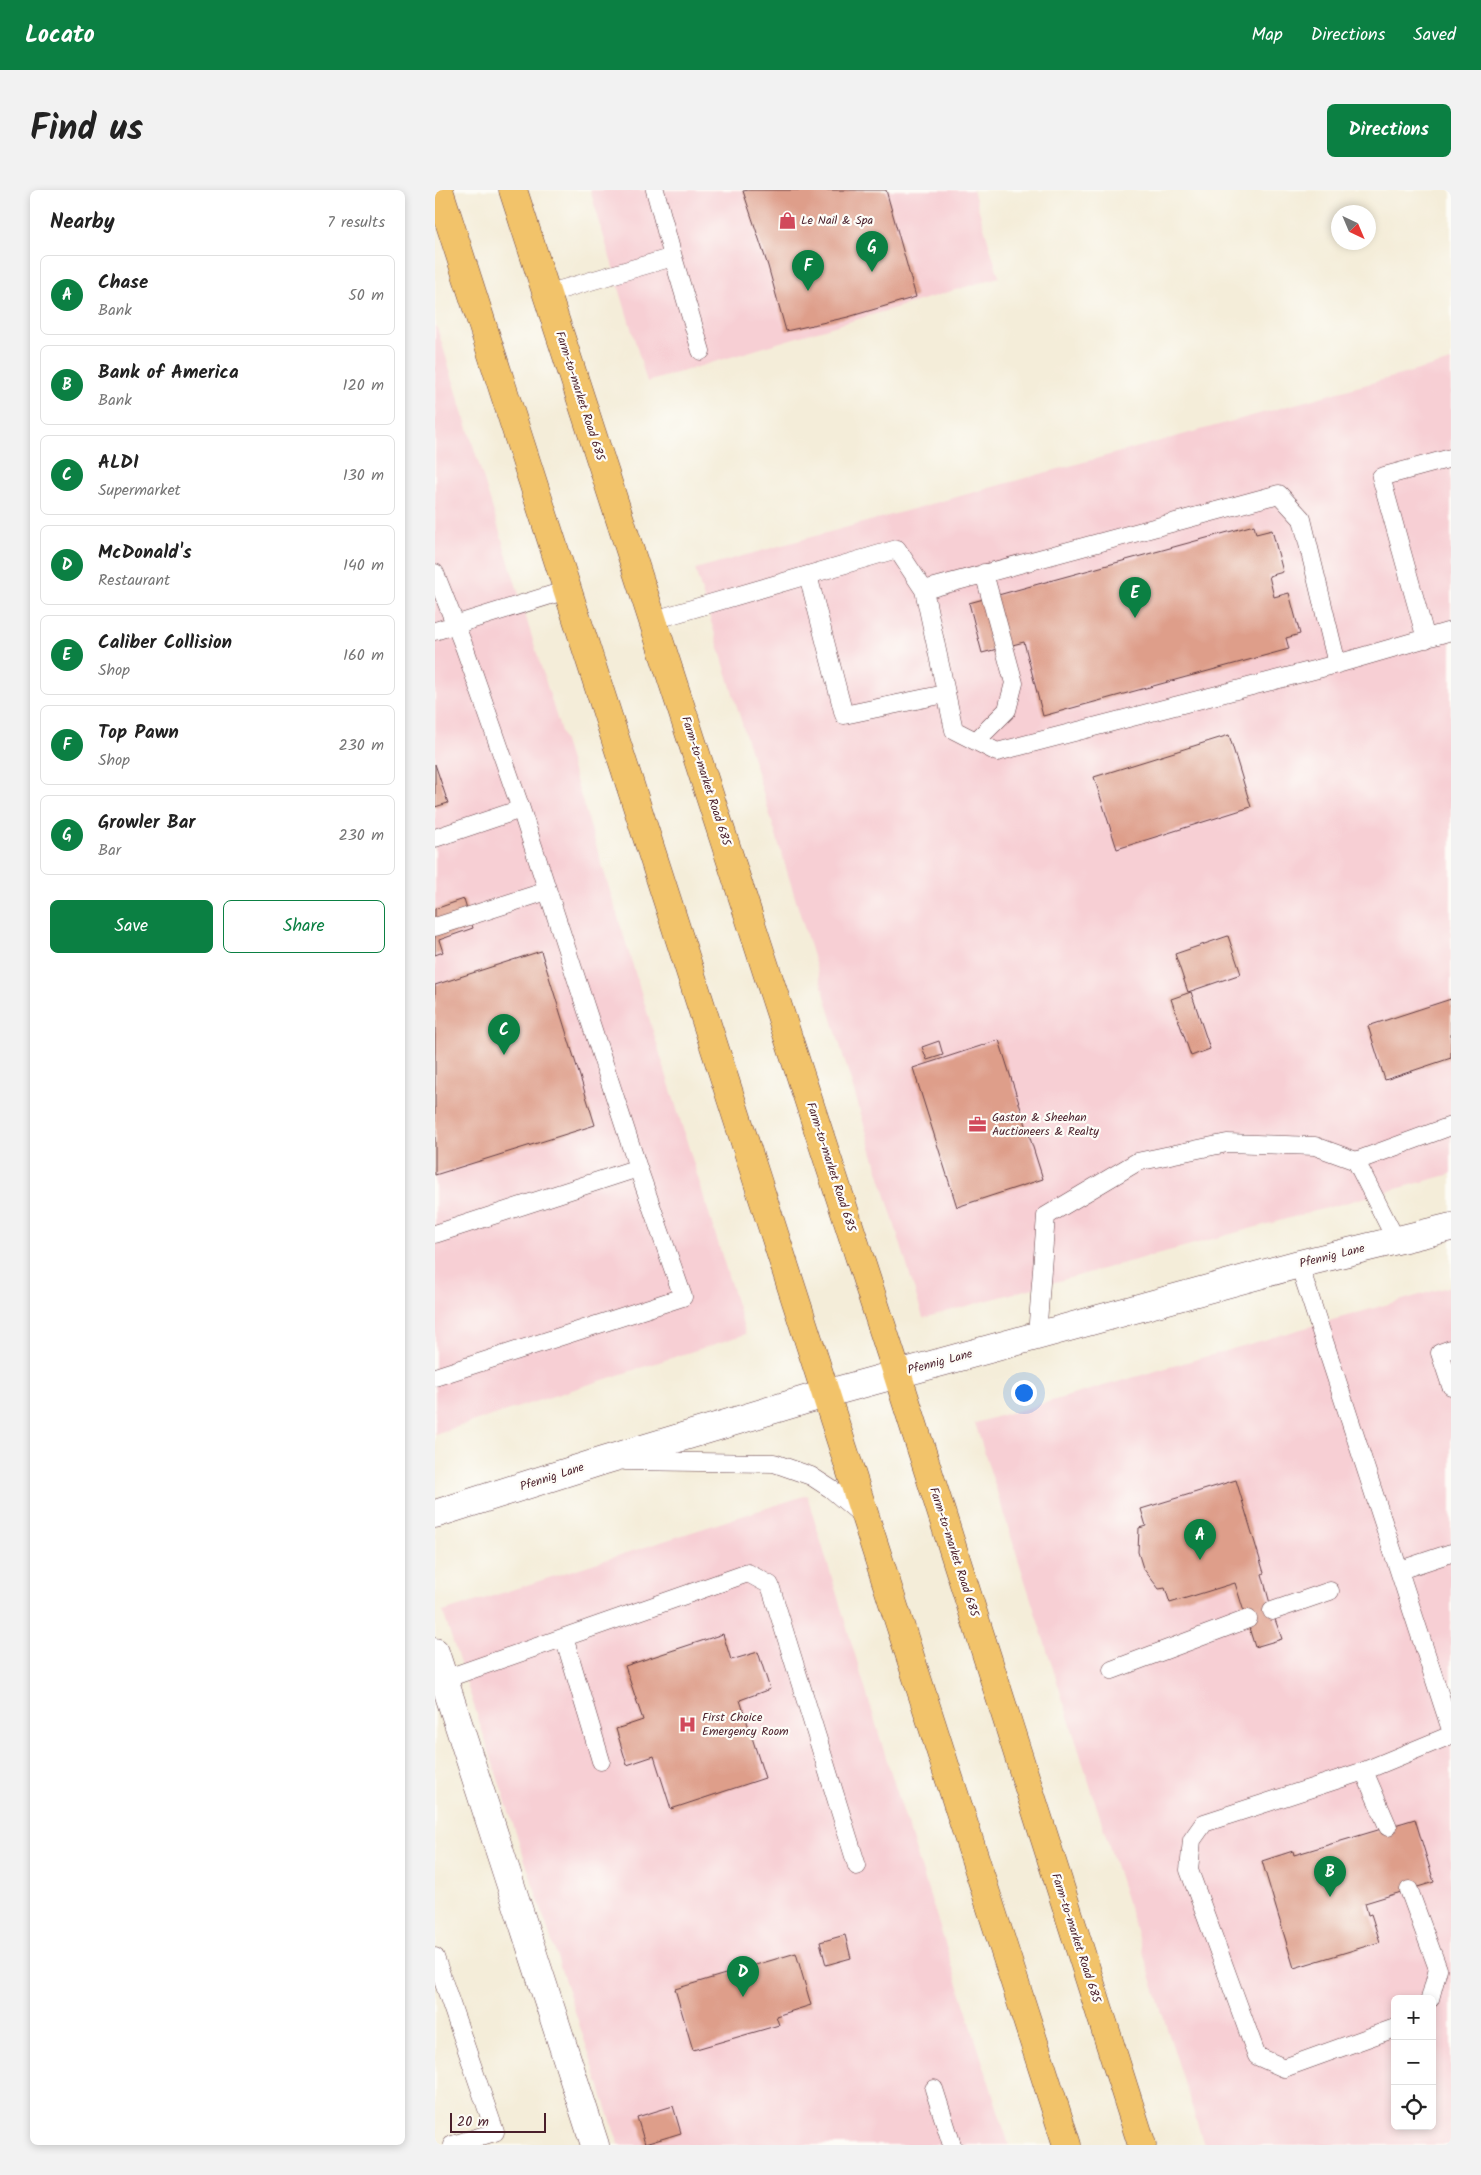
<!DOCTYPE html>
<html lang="en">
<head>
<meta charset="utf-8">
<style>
	:root { --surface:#fff; --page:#f2f2f2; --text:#222; --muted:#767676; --line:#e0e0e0; --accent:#0b8043 }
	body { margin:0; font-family:Kalam,sans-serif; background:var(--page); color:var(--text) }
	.controls { position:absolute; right:15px; bottom:15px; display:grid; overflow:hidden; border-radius:8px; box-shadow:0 2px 8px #0003 }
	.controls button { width:45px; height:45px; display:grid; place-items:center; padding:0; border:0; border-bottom:1px solid var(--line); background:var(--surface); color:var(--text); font:25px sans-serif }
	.compass { position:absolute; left:896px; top:15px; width:45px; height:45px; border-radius:50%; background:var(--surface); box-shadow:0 2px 8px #0003; rotate:136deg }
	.scale { position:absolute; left:15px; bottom:12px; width:96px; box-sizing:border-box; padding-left:5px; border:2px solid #4a1f2b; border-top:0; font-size:14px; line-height:18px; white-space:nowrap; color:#4a1f2b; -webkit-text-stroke:4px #fdfcf7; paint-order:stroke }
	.you { position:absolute; left:588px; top:1202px; width:18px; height:18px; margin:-12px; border:4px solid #fff; border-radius:50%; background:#1a73e8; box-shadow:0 0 0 8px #1a73e833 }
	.badge { display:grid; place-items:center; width:32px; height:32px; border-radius:50%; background:var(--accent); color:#fff; font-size:16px; font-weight:700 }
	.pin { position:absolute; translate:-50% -41px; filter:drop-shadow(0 1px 2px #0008) }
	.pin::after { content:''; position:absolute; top:26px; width:18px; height:15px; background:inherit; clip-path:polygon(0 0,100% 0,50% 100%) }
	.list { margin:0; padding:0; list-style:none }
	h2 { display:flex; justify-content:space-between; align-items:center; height:65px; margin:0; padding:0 20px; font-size:21px }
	h2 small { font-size:16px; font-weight:400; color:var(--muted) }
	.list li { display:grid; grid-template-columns:32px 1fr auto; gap:15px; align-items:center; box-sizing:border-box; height:80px; margin:0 10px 10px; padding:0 10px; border:1px solid var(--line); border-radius:8px }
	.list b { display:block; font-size:19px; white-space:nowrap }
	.list p { margin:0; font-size:16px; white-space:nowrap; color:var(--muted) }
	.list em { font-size:16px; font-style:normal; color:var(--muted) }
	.actions { display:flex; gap:10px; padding:15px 20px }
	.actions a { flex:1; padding:11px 0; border:1px solid var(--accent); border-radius:8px; text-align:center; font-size:18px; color:var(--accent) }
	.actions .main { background:var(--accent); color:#fff }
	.icon { flex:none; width:28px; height:28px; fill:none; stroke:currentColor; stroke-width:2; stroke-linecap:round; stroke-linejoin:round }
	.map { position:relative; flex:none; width:1016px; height:1955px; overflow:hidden; border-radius:8px }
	header { display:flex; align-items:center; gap:30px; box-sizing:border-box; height:70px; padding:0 25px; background:var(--accent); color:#fff }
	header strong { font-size:24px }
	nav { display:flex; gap:28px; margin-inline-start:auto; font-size:18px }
	.intro { display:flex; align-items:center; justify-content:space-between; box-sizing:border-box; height:120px; padding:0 30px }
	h1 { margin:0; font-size:35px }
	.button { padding:12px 22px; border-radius:8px; background:var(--accent); color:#fff; font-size:18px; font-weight:700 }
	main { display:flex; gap:30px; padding:0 30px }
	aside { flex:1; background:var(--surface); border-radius:8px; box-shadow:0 2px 8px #0003 }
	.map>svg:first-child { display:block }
</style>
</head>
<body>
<header>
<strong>Locato</strong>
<nav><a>Map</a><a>Directions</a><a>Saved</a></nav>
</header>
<div class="intro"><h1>Find us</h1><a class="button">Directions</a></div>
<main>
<aside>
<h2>Nearby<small>7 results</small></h2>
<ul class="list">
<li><span class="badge">A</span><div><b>Chase</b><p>Bank</p></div><em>50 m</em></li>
<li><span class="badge">B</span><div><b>Bank of America</b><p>Bank</p></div><em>120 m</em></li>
<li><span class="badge">C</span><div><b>ALDI</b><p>Supermarket</p></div><em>130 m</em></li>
<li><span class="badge">D</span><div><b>McDonald's</b><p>Restaurant</p></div><em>140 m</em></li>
<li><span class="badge">E</span><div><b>Caliber Collision</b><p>Shop</p></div><em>160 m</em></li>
<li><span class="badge">F</span><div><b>Top Pawn</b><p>Shop</p></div><em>230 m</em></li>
<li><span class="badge">G</span><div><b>Growler Bar</b><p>Bar</p></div><em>230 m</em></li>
</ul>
<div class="actions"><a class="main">Save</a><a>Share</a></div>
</aside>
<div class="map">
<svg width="1016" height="1955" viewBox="0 0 1016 1955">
	<rect width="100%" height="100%" fill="#fdfcf7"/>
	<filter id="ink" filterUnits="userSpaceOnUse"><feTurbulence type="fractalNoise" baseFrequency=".02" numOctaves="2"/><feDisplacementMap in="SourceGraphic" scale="10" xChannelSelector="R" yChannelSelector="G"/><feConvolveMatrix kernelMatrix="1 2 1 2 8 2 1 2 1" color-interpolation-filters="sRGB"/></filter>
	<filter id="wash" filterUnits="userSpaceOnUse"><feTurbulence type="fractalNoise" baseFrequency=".0096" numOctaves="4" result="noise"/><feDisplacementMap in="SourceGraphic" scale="20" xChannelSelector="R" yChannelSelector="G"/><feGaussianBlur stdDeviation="1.12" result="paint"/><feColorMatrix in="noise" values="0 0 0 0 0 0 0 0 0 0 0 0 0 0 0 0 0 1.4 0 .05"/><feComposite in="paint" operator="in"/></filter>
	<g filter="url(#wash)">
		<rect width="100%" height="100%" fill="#f4edd9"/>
		<path fill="#f7cfd4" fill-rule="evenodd" d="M155 0H538L564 87 212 192Z
			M0 131 311 1144 0 1244Z
			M1016 171V984L488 1128 260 379Z
			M1016 1096V1955H769L540 1233ZM960 1809H997V1936H960Z
			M372 1305 449 1561 574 1955H184L8 1422Z"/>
		<g id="blocks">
			<path fill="#de9e8a" d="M314 0H451L481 107 413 127 351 141 333 76 308 1Z
				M819 335 821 344 837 340 848 382 834 386 839 407 854 403 865 444 851 448 854 459 608 526 589 452 547 463 534 413Z
				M794 545 816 617 682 659 659 587Z
				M0 574 13 613 0 617Z
				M29 709 38 738 4 750 8 762 0 765V719Z
				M793 746 806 784 753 802 740 764Z
				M106 761 160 935 0 985V795Z
				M756 802 775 859 756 866 736 809Z
				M1016 809V868L950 890 933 836Z
				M564 850 608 989 522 1017 478 878Z
				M504 851 508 865 492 870 487 857Z
				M801 1290 829 1383 827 1384 837 1421 847 1449 820 1457 800 1393 735 1413 730 1398 724 1399 708 1378 703 1362 704 1338 711 1336 706 1319Z
				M288 1444 296 1470 323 1462 335 1499 305 1510 330 1588 236 1619 219 1566 192 1575 181 1539 208 1530 190 1476Z
				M980 1629 999 1692 930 1713 933 1725 936 1724 945 1752 859 1778 827 1671 858 1661 859 1665Z
				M410 1745 416 1768 391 1775 385 1752Z
				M361 1763 376 1815 341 1826 344 1835 258 1860 240 1799Z
				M238 1916 246 1943 210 1954 202 1927Z"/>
		</g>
	</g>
	<g filter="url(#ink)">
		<use href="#blocks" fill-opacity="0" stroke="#643e45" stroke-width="1"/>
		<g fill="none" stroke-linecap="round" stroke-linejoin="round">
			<defs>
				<path id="service" d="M238 67 266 161
					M111 104 238 67 220 0
					M0 383 30 459 86 619 0 648
					M373 385 409 525 510 504
					M219 430 462 359 489 400 844 304 867 329 902 474 562 562 519 540 489 400
					M0 441 132 400
					M991 449 946 287 1016 268
					M902 474 1016 441
					M541 551 572 520 579 493 549 383
					M0 737 112 701
					M921 971 1016 936
					M0 1044 203 978 86 619
					M864 1074 1016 1540
					M602 1146 611 1026 702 972 792 953 880 956 921 971 961 1050
					M1016 1159 1005 1163 1016 1196
					M0 1187 248 1107 203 978
					M190 1271 339 1273 376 1286 396 1299 428 1326
					M965 1380 1016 1363
					M837 1421 895 1401
					M129 1447 166 1571
					M677 1480 813 1429
					M1 1492 313 1383 335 1395 422 1676
					M929 1581 953 1637
					M974 1700 1003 1779 995 1809
					M0 1767 60 1942 17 1955
					M960 1838 849 1878 822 1866 754 1680 757 1650 769 1633 929 1581 1016 1545
					M499 1899 517 1955"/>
				<path id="minor" d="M0 1324 167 1271 390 1204
					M0 1462 160 1955"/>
				<path id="tertiary" d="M390 1204 864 1074 1016 1037"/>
				<path id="primary" d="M4 0 632 1955
					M78 0 462 1183 707 1955"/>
			</defs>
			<use href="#service" stroke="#643e45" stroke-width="19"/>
			<use href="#minor" stroke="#643e45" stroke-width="29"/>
			<use href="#tertiary" stroke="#643e45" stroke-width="29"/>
			<use href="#primary" stroke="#643e45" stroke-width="29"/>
			<use href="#service" stroke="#fff" stroke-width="18"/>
			<use href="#minor" stroke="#fff" stroke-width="28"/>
			<use href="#tertiary" stroke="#fff" stroke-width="28"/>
			<use href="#primary" stroke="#f2c36a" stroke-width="28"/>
		</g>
	</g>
	<defs>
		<symbol id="shop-bare" viewBox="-9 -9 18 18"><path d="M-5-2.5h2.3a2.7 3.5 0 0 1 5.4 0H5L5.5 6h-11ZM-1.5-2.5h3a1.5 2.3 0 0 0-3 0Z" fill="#d1495b" stroke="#fdfcf7" stroke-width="2.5" paint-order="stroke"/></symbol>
		<symbol id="office-bare" viewBox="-9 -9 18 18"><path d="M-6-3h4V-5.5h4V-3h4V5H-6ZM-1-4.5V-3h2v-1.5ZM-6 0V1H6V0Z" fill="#d1495b" stroke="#fdfcf7" stroke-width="2.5" paint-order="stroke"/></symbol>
		<symbol id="hospital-bare" viewBox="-9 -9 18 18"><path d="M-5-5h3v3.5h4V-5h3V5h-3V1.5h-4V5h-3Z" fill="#d1495b" stroke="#fdfcf7" stroke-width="2.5" paint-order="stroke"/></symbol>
	</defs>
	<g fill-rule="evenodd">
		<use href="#shop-bare" x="340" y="18" width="25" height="25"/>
		<use href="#office-bare" x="530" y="922" width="25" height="25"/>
		<use href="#hospital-bare" x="240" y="1522" width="25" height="25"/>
	</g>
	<g text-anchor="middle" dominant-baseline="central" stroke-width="4.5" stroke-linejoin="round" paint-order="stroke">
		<g font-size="12" fill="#4a1f2b" stroke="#fdfcf7" text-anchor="start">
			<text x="366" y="30">Le Nail &amp; Spa</text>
			<text x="557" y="927">Gaston &amp; Sheehan<tspan x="557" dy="14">Auctioneers &amp; Realty</tspan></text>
			<text x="267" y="1527">First Choice<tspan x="267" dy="14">Emergency Room</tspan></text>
		</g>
		<g font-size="12" fill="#4a1f2b" stroke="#fdfcf7">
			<text transform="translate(145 206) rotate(72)">Farm-to-market Road 685</text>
			<text transform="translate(271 591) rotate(72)">Farm-to-market Road 685</text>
			<text transform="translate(396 977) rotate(72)">Farm-to-market Road 685</text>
			<text transform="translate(897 1066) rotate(-14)">Pfennig Lane</text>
			<text transform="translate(505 1172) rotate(-15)">Pfennig Lane</text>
			<text transform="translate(117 1287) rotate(-18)">Pfennig Lane</text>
			<text transform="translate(519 1362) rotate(72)">Farm-to-market Road 685</text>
			<text transform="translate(641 1748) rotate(72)">Farm-to-market Road 685</text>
		</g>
	</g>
</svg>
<div class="controls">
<button>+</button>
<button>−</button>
<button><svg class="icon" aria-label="locate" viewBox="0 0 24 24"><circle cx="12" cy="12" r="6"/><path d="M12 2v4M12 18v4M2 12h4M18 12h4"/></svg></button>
</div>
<svg class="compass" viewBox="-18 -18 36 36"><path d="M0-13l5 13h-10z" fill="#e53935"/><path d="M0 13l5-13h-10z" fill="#767676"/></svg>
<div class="scale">20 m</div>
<div class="you"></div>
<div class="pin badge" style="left:765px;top:1370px">A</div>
<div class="pin badge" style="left:895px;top:1707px">B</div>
<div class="pin badge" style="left:69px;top:865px">C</div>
<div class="pin badge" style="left:308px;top:1807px">D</div>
<div class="pin badge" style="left:700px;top:428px">E</div>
<div class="pin badge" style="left:373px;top:101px">F</div>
<div class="pin badge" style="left:437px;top:82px">G</div>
</div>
</main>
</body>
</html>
